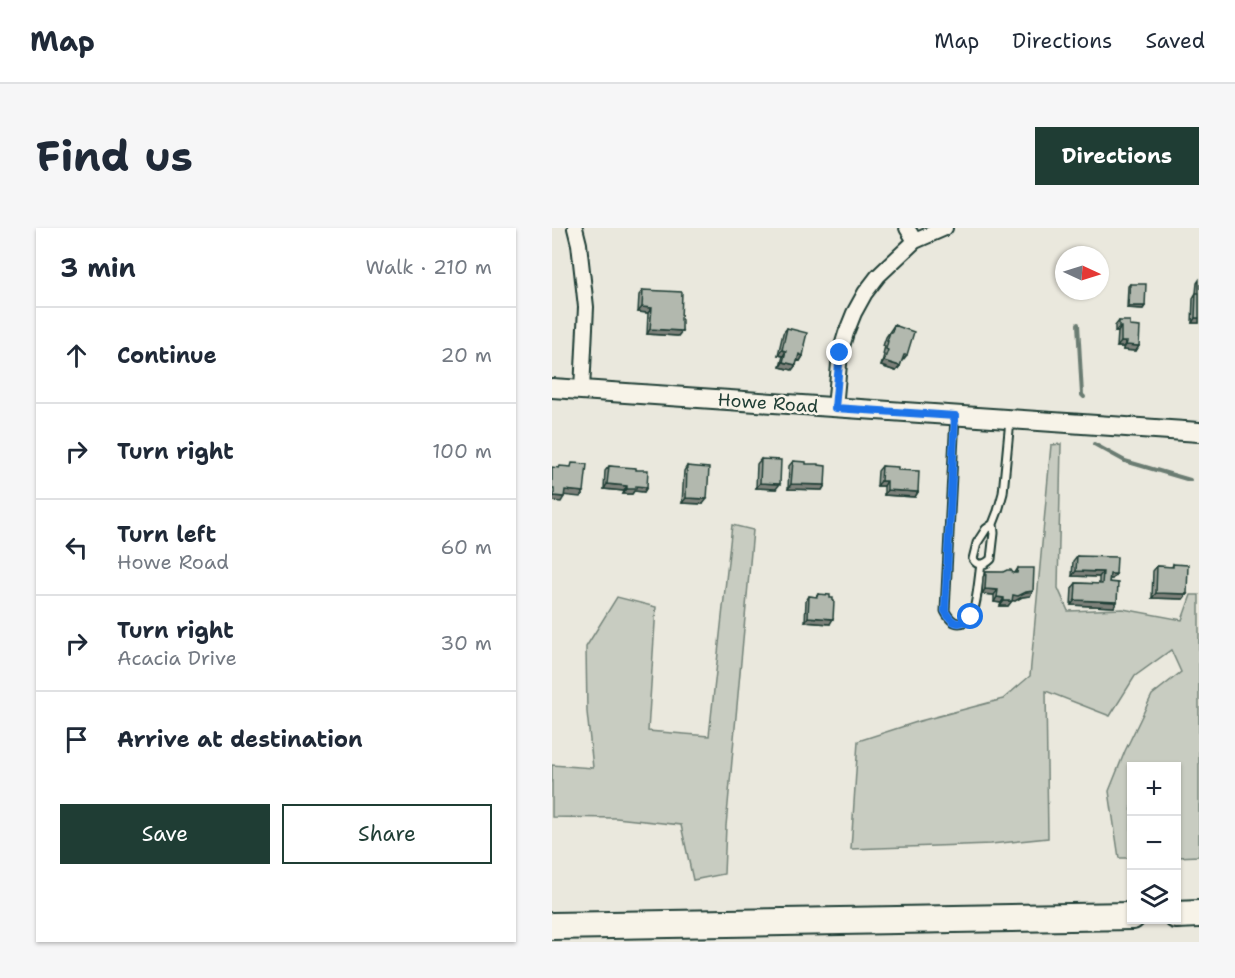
<!DOCTYPE html>
<html lang="en">
<head>
<meta charset="utf-8">
<style>
	:root { --surface:#fff; --page:#f6f6f7; --text:#1f2937; --muted:#747a83; --line:#e0e1e3; --accent:#1f3d34 }
	body { margin:0; font-family:"Shantell Sans",sans-serif; background:var(--page); color:var(--text) }
	.controls { position:absolute; right:18px; bottom:18px; display:grid; overflow:hidden; border-radius:0px; box-shadow:0 2px 4px #0004 }
	.controls button { width:54px; height:54px; display:grid; place-items:center; padding:0; border:0; border-bottom:2px solid var(--line); background:var(--surface); color:var(--text); font:30px sans-serif }
	.compass { position:absolute; left:503px; top:18px; width:54px; height:54px; border-radius:50%; background:var(--surface); box-shadow:0 2px 4px #0004; rotate:94deg }
	.stop { position:absolute; width:18px; height:18px; margin:-14px; border:4px solid #1a73e8; border-radius:50%; background:#fff }
	.stop.end { background:#1a73e8; border-color:#fff; box-shadow:0 2px 6px #0008 }
	.list { margin:0; padding:0; list-style:none }
	h2 { display:flex; justify-content:space-between; align-items:center; height:78px; margin:0; padding:0 24px; font-size:26px }
	h2 small { font-size:20px; font-weight:400; color:var(--muted) }
	.list li { display:grid; grid-template-columns:39px 1fr auto; gap:18px; align-items:center; box-sizing:border-box; height:96px; padding:0 24px; border-top:2px solid var(--line) }
	.list b { display:block; font-size:22px; white-space:nowrap }
	.list p { margin:0; font-size:20px; white-space:nowrap; color:var(--muted) }
	.list em { font-size:20px; font-style:normal; color:var(--muted) }
	.actions { display:flex; gap:12px; padding:18px 24px }
	.actions a { flex:1; padding:14px 0; border:2px solid var(--accent); border-radius:0px; text-align:center; font-size:21px; color:var(--accent) }
	.actions .main { background:var(--accent); color:#fff }
	.icon { flex:none; width:33px; height:33px; fill:none; stroke:currentColor; stroke-width:2; stroke-linecap:round; stroke-linejoin:round }
	.map { position:relative; flex:none; width:647px; height:714px; overflow:hidden; border-radius:0px }
	header { display:flex; align-items:center; gap:36px; box-sizing:border-box; height:84px; padding:0 30px; background:var(--surface); border-bottom:2px solid var(--line) }
	header strong { font-size:28px }
	nav { display:flex; gap:33px; margin-inline-start:auto; font-size:21px }
	.intro { display:flex; align-items:center; justify-content:space-between; box-sizing:border-box; height:144px; padding:0 36px }
	h1 { margin:0; font-size:42px }
	.button { padding:15px 27px; border-radius:0px; background:var(--accent); color:#fff; font-size:21px; font-weight:700 }
	main { display:flex; gap:36px; padding:0 36px }
	aside { flex:1; background:var(--surface); border-radius:0px; box-shadow:0 2px 4px #0004 }
	.map>svg:first-child { display:block }
</style>
</head>
<body>
<header>
<strong>Map</strong>
<nav><a>Map</a><a>Directions</a><a>Saved</a></nav>
</header>
<div class="intro"><h1>Find us</h1><a class="button">Directions</a></div>
<main>
<aside>
<h2>3 min<small>Walk · 210 m</small></h2>
<ul class="list">
<li><svg class="icon" aria-label="ahead" viewBox="0 0 24 24"><path d="M12 20V5M6 11l6-6 6 6"/></svg><div><b>Continue</b></div><em>20 m</em></li>
<li><svg class="icon" aria-label="right" viewBox="0 0 24 24"><path d="M7 20v-9h11M14 6l5 5-5 5"/></svg><div><b>Turn right</b></div><em>100 m</em></li>
<li><svg class="icon" aria-label="left" viewBox="0 0 24 24"><path d="M17 20v-9H6M10 6l-5 5 5 5"/></svg><div><b>Turn left</b><p>Howe Road</p></div><em>60 m</em></li>
<li><svg class="icon" aria-label="right" viewBox="0 0 24 24"><path d="M7 20v-9h11M14 6l5 5-5 5"/></svg><div><b>Turn right</b><p>Acacia Drive</p></div><em>30 m</em></li>
<li><svg class="icon" aria-label="arrive" viewBox="0 0 24 24"><path d="M6 21V4h12l-3 4 3 4H6"/></svg><div><b>Arrive at destination</b></div></li>
</ul>
<div class="actions"><a class="main">Save</a><a>Share</a></div>
</aside>
<div class="map">
<svg width="647" height="714" viewBox="0 0 647 714">
	<rect width="100%" height="100%" fill="#eae8dd"/>
	<filter id="ink" filterUnits="userSpaceOnUse"><feTurbulence type="fractalNoise" baseFrequency=".0167" numOctaves="2"/><feDisplacementMap in="SourceGraphic" scale="12" xChannelSelector="R" yChannelSelector="G"/><feConvolveMatrix kernelMatrix="1 2 1 2 8 2 1 2 1" color-interpolation-filters="sRGB"/></filter>
	<g filter="url(#ink)">
		<path fill="#c8ccc1" stroke="#74847a" stroke-width="1.5" d="M509 216 506 360 516 383 571 381 630 392 639 367H647V628L625 629 624 538H580L579 630H567L557 563 573 523 600 467 629 444 619 422 583 448 558 488 494 463 496 610 439 616 299 621 306 513 368 493 451 471 478 448 499 217Z
			M180 297 201 302 174 598 172 646 141 652 129 597 64 590 0 589V537L41 540 35 484 34 419 65 369 104 379 96 503 157 508Z"/>
		<g fill="none" stroke-linecap="round" stroke-linejoin="round">
			<path stroke="#6a7c72" stroke-width="4" d="M526 96 530 167 532 169
				M542 216 573 233 638 252"/>
			<defs>
				<path id="service" d="M403 188 393 383C396 389 400 395 407 395 412 395 417 392 419 388 425 380 427 348 429 336
					M441 296 442 305 439 331C433 337 426 339 421 331L425 315 434 301 441 296 446 283 451 265 458 192"/>
				<path id="minor" d="M23 0 27 16 34 79 30 162
					M355 0 363 13
					M283 180 288 125 294 105 302 85 313 65 326 48 363 13 393 0"/>
				<path id="tertiary" d="M0 160 647 204"/>
				<path id="motorway" d="M624 687 647 686
					M0 698 580 688"/>
			</defs>
			<use href="#service" stroke="#1f3d34" stroke-width="11"/>
			<use href="#minor" stroke="#1f3d34" stroke-width="18"/>
			<use href="#tertiary" stroke="#1f3d34" stroke-width="22"/>
			<use href="#motorway" stroke="#1f3d34" stroke-width="30"/>
			<use href="#service" stroke="#f7f3e8" stroke-width="7"/>
			<use href="#minor" stroke="#f7f3e8" stroke-width="14"/>
			<use href="#tertiary" stroke="#f7f3e8" stroke-width="18"/>
			<use href="#motorway" stroke="#f7f3e8" stroke-width="26"/>
		</g>
		<path fill="#999e96" stroke="#1f3d34" stroke-width="1.5" d="M647 52V95H640L641 70 644 65 645 55Z
			M578 56 593 78 591 81 575 80 576 58Z
			M91 62 129 92 130 103 126 108 95 106 96 85 86 84 87 67Z
			M567 93 578 98 587 118 584 123 571 122V119H565L566 104H563V98Z
			M342 97 355 127 351 132H350L348 138 344 143 329 138 332 127 331 126 333 118H331L334 109Z
			M235 100 252 117 251 128 248 133 245 132 244 137 240 142 228 139 231 128 226 127 231 105Z
			M209 231 224 261 204 260 205 236Z
			M241 233 254 236 273 257 270 262 236 261 237 238Z
			M57 238 84 242 95 259 92 264 82 263 80 266H71L72 263 52 261 53 243Z
			M135 238 151 276 130 275 132 243Z
			M330 238 346 242 366 264 363 269 332 267V258H325L326 243Z
			M525 328 564 346 560 351H557L562 379 519 377 520 360 524 355 547 356V349L520 348 521 333Z
			M621 336 635 366 631 371 600 370 601 343 605 338 620 339Z
			M466 340 478 368 470 369 463 373 460 372 456 378H448L449 375 442 374V367L430 366 431 349 434 344 463 345Z
			M266 366 278 370 281 373 278 396 253 394 254 373 257 368 264 369Z"/>
		<path fill="#7d817a" stroke="#1f3d34" stroke-width="1.5" d="M577 78H593L591 81 575 80Z
			M90 79 100 80 96 85 86 84Z
			M643 90H647V95H640Z
			M567 99H569L566 104H563Z
			M98 101 130 103 126 108 95 106Z
			M569 114H575L571 119H565Z
			M574 117 587 118 584 123 571 122Z
			M230 122 234 123 231 128 226 127Z
			M247 126 251 128 248 133 243 131Z
			M332 133 348 138 344 143 329 138Z
			M231 134 244 137 240 142 228 139Z
			M329 253H335L332 258H325Z
			M208 255 228 256 224 261 204 260Z
			M55 256 75 258 72 263 52 261Z
			M239 256 273 257 270 262 236 261Z
			M84 258 95 259 92 264 82 263 80 266H71L75 261Z
			M13 262 32 264 28 269 9 267Z
			M335 262 366 264 363 269 332 267Z
			M2 268 12 269 9 274 0 273V271Z
			M134 270 155 271 151 276 130 275Z
			M524 343 551 344 547 349 520 348Z
			M558 346H564L560 351H554Z
			M433 361 446 362 442 367 430 366Z
			M481 363 478 368 470 369 463 373 457 372 461 367 474 364Z
			M604 365 635 366 631 371 600 370Z
			M445 369 452 370 449 375 442 374Z
			M523 372 565 374 562 379 519 377Z
			M452 373H460L456 378H448Z
			M256 389 281 391 278 396 253 394Z"/>
		<path fill="#b2b8ae" stroke="#1f3d34" stroke-width="1.5" d="M578 56H594L593 78H577Z
			M91 62 130 64 129 92H130V103L98 101 100 80 90 79Z
			M644 65H647V90H643Z
			M567 93H578V98L588 99 587 118 574 117 575 114H569V99H567Z
			M342 97 362 104 355 127H352L348 138 332 133 336 122 334 121 336 113H335L338 104H340Z
			M235 100 255 105 252 117 253 118 251 128 247 126 244 137 231 134 234 123 230 122Z
			M209 231 229 232 228 256 208 255Z
			M241 233 254 234V236H267V237L274 238 273 257 239 256Z
			M20 235 35 236 32 264 13 262 12 269 2 268V261H0V239L7 240 8 238 19 239Z
			M57 238 84 240V242H96L95 259 84 258V261H75V258L55 256Z
			M135 238 157 240 155 271 134 270Z
			M330 238 346 239V242L367 243 366 264 335 262V253H329Z
			M525 328 565 329 564 346H558L557 354 566 355 565 374 523 372 524 355 550 356 551 344 524 343Z
			M621 336 636 337 635 366 604 365 605 338 621 339Z
			M466 340H482L481 363 474 364 466 368 461 367 460 373H452V370L445 369 446 362 433 361 434 344H451L455 342H459L461 345H465Z
			M266 366 278 367V370H281V373H282L281 391 256 389 257 368 265 369Z"/>
	</g>
	<g fill="none" stroke-linecap="round" stroke-linejoin="round" filter="url(#ink)">
		<path stroke="#1a73e8" stroke-width="8" d="M288 125 283 180 403 188 393 383C400 396 407 399 419 389"/>
	</g>
	<g text-anchor="middle" dominant-baseline="central" stroke-width="5" stroke-linejoin="round" paint-order="stroke">
		<g font-size="18" fill="#1f3d34" stroke="#f7f3e8">
			<text transform="translate(216 175) rotate(4)">Howe Road</text>
		</g>
	</g>
</svg>
<div class="controls">
<button>+</button>
<button>−</button>
<button><svg class="icon" aria-label="layers" viewBox="0 0 24 24"><path d="M12 4l9 5-9 5-9-5zM3 14l9 5 9-5"/></svg></button>
</div>
<svg class="compass" viewBox="-18 -18 36 36"><path d="M0-13l5 13h-10z" fill="#e53935"/><path d="M0 13l5-13h-10z" fill="#747a83"/></svg>
<div class="stop" style="left:419px;top:389px"></div>
<div class="stop end" style="left:288px;top:125px"></div>
</div>
</main>
</body>
</html>
